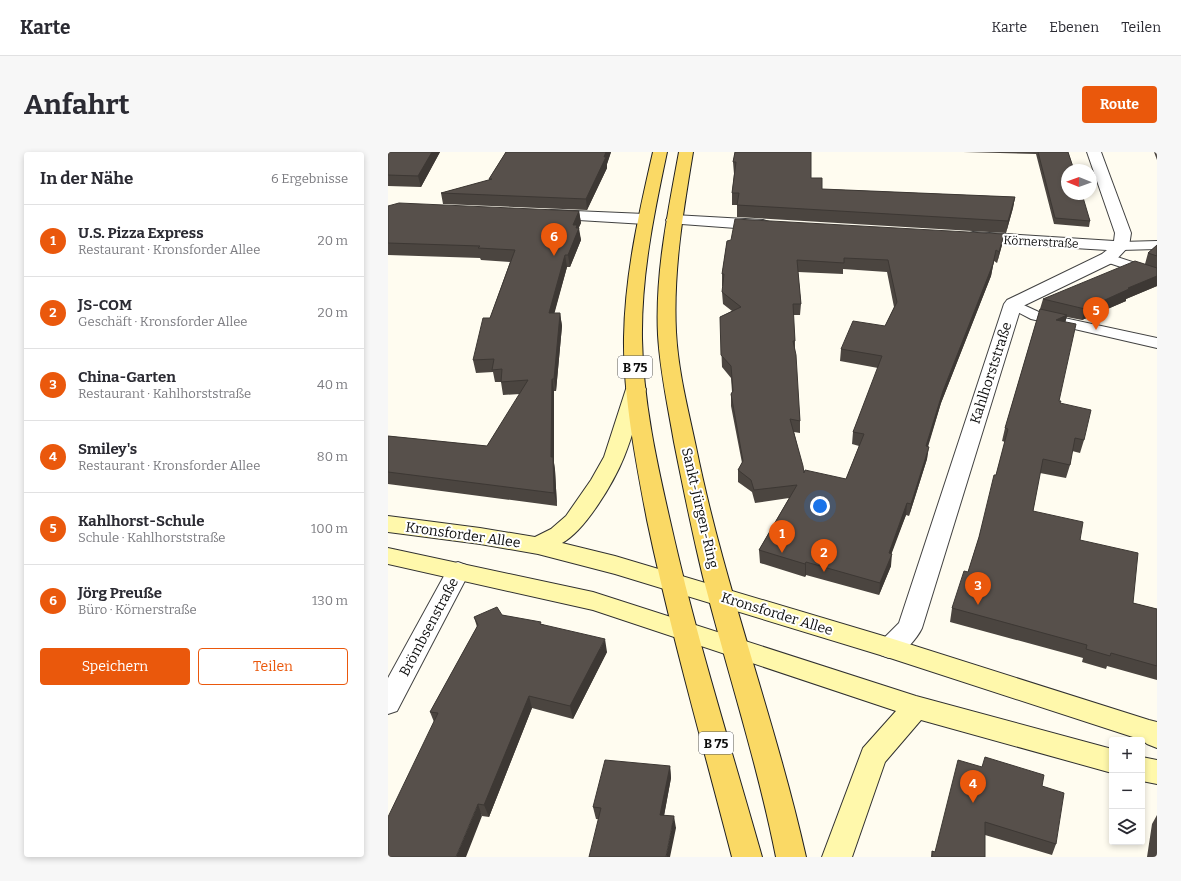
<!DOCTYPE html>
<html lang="de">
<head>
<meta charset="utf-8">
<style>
	:root { --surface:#fff; --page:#f7f7f7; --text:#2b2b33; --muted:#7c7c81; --line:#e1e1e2; --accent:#ea580c }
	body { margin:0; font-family:Bitter,serif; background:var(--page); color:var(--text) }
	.controls { position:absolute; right:12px; bottom:12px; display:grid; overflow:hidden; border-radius:4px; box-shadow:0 2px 6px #0003 }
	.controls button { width:36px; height:36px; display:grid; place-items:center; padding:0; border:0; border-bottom:1px solid var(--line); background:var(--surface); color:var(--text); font:20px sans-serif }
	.compass { position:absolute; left:673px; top:12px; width:36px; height:36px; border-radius:50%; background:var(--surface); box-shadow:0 2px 6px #0003; rotate:271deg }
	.you { position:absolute; left:432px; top:354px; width:14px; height:14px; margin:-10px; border:3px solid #fff; border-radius:50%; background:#1a73e8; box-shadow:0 0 0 6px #1a73e833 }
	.badge { display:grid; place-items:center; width:26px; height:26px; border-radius:50%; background:var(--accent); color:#fff; font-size:13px; font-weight:700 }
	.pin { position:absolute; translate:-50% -33px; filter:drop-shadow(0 1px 2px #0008) }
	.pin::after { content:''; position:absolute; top:21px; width:14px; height:12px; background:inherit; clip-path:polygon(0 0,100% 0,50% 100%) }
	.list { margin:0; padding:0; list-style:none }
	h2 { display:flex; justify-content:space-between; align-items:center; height:52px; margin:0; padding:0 16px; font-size:17px }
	h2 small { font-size:13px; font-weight:400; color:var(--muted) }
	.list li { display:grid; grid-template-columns:26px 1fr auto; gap:12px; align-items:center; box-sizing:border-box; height:72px; padding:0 16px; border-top:1px solid var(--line) }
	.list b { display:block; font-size:15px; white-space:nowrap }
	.list p { margin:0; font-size:13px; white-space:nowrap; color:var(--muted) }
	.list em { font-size:13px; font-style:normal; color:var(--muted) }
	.actions { display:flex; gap:8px; padding:12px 16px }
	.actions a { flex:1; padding:9px 0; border:1px solid var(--accent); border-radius:4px; text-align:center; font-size:14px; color:var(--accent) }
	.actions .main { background:var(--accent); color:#fff }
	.icon { flex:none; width:22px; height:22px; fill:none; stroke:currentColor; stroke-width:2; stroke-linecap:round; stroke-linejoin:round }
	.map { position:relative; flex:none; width:769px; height:705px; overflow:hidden; border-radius:4px }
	header { display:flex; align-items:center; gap:24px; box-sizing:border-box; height:56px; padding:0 20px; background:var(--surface); border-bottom:1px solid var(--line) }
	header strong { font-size:19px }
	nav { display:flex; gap:22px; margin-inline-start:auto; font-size:14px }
	.intro { display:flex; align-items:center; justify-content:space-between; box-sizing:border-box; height:96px; padding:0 24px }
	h1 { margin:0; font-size:28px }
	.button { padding:10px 18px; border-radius:4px; background:var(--accent); color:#fff; font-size:14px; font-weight:700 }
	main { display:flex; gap:24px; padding:0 24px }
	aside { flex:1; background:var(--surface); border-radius:4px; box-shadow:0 2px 6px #0003 }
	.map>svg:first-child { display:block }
</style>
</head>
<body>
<header>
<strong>Karte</strong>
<nav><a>Karte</a><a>Ebenen</a><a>Teilen</a></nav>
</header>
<div class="intro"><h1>Anfahrt</h1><a class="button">Route</a></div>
<main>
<aside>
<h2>In der Nähe<small>6 Ergebnisse</small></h2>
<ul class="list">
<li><span class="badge">1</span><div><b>U.S. Pizza Express</b><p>Restaurant · Kronsforder Allee</p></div><em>20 m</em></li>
<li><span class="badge">2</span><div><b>JS-COM</b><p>Geschäft · Kronsforder Allee</p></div><em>20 m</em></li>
<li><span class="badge">3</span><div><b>China-Garten</b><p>Restaurant · Kahlhorststraße</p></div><em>40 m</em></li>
<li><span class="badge">4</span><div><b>Smiley's</b><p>Restaurant · Kronsforder Allee</p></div><em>80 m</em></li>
<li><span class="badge">5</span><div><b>Kahlhorst-Schule</b><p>Schule · Kahlhorststraße</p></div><em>100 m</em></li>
<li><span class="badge">6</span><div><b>Jörg Preuße</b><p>Büro · Körnerstraße</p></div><em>130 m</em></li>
</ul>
<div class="actions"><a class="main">Speichern</a><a>Teilen</a></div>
</aside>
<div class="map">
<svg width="769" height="705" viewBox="0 0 769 705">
	<rect width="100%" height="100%" fill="#fffcf0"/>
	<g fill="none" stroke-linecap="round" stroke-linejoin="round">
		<defs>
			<path id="lane" d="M769 89V97L733 98 728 97 726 94 728 91 733 90Z
				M720 102 769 118V127L715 109 713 106 715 103Z
				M625 148 653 161 769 186V196L643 167 620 155 618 152 620 149Z"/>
			<path id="street" d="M699 0H713L743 81 741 94 726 110 633 155 534 476C530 485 513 506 502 506 500 506 496 504 493 503L489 496 493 489 511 471 616 152 619 148 714 102 719 98 585 90 579 88 577 85 579 82 585 80 726 89 727 81Z
				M163 58 257 62 263 64 265 67 263 70 257 72 157 66 155 63 157 60Z
				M286 63 375 68 381 70 383 73 381 76 375 78 280 71 278 68 280 65Z
				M70 410 78 413 82 419 9 559 0 562V526L62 413Z"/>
			<path id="secondary" d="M248 231 255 233 258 237C251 259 245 283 236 305 226 330 197 379 174 391L227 404 502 486 761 568 769 570V596L759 592 754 588 502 506 227 422 150 402 92 392 0 380V364L92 376 147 385 163 377 178 364 203 328 216 305 238 237 241 233Z
				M0 396 205 440 528 544 724 597V621L533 568 497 610 464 705H434L475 596 508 559 205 458 0 412Z
				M754 605 769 608V632L754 629Z"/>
			<path id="primary" d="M265 0H279C266 61 253 124 254 187 255 249 269 312 283 373 308 485 343 595 374 705H344C315 593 283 482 259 368 248 310 235 244 236 185 237 122 251 61 265 0Z
				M291 0H305C295 60 285 120 288 180 290 219 300 257 308 295 336 434 387 567 418 705H388C369 610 339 518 315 425 304 380 295 335 286 290 280 255 272 219 270 183 267 121 280 60 291 0Z"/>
		</defs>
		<use href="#lane" stroke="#424242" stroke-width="2"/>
		<use href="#street" stroke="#424242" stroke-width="2"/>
		<use href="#secondary" stroke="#313131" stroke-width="2"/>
		<use href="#primary" stroke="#202020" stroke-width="2"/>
		<use href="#lane" fill="#fff" fill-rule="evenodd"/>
		<use href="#street" fill="#fff" fill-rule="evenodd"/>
		<use href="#secondary" fill="#fff8ab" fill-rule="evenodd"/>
		<use href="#primary" fill="#fad965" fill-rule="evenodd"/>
	</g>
	<path fill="#4b4540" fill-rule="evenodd" d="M0 0H52L33 35 0 34Z
		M118 0H223L219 12V16L199 58 55 52 53 41 101 28V27Z
		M347 0 423 26 434 37 627 45 625 56 618 81 349 65V53H344V41L346 22 345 10Z
		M575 0H680L702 69 701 75 666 72 648 2Z
		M766 0H769V8Z
		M0 54 191 59 193 71 190 76 193 88 182 115H179L166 161H172L174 174 168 239H166V311L167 318 169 354 0 332V284L99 294 132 242 115 243 113 230H107L105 220 88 221 85 208 102 166 122 110 93 108 92 106 0 103Z
		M339 89 614 93 609 111 606 109 603 124 553 251 540 295 539 307 528 342 521 364 518 363 508 388 503 402V414L491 443 418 423 417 425 372 411 371 398 401 346 367 351 364 340 350 330V318L354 311 343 254V242L344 240 343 226 334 215 332 165 344 159 335 152 334 140 335 134H334V122ZM455 117 499 120 506 155 497 174 453 197 452 209 490 216 465 280 464 292 471 294 458 327 416 321 406 280 412 281V269L407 198V189L405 163H412L413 152 410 120 455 122Z
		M769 93V134L738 147V149L694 168 679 165 677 170 671 249 696 288 692 301 684 299 682 313 678 326 652 321 645 359 692 388 745 451 769 457V528L719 514 718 517 694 510 695 506 562 470 564 456 580 420 591 385 617 290 614 289 617 276 652 157 655 147 757 112 760 101Z
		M114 463 154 472 219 500 185 567 144 556 101 665 94 664 46 570 42 560 89 475 86 465Z
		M282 614 283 626 276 663 288 676 208 667 205 655Z
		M654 634 668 692 664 703 597 683V705H543L544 699 547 700Z
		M769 663V705H759L764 672Z"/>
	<path fill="#3d3834" d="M44 0H52L33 35 30 24Z
		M218 0H223L219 12V16L199 58 198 47Z
		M627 45 625 56 618 81 620 69Z
		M191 59 193 71 190 78 191 76 193 88 182 115 180 103 185 73Z
		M616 82 614 93 609 111 611 100Z
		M608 98 603 124 553 251 536 306 538 294 555 239Z
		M177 103 179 115 163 174 161 161Z
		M769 124V134L738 147V149L694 168 697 157 740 136Z
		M172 162 174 174 168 239 166 227Z
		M679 163 676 176 668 168Z
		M164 227 166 239V311L167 318 169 354 166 341 163 305Z
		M541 295 539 307 521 364 523 352Z
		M519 351 518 363 499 414 501 401Z
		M504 402 503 414 491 443 492 431Z
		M418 410V423L417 425V412Z
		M217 487 219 500 185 567 182 554Z
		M141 544 144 556 101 665 96 653Z
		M282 614 283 626 274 675 272 663Z
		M90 652 94 664 78 705H68Z
		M286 664 288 676 282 705H278Z"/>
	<path fill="#57504b" stroke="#3d3834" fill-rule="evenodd" d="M0 0H44L30 24 0 23Z
		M118 0H218L216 5H218L198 47 53 41 104 27H101Z
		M347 0H423V26H434V37L627 45 620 69 349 53 351 41H344L348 10H345Z
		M650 0H680L686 18H679V42H694L702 69 667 66Z
		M11 51 191 59 185 73H189L188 76H191L180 103H177L161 161H172V162L166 227H164L163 305H165L166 341 0 320V284L99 294 140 228 113 230 114 217 104 218 106 207 85 208 95 166H102L127 98 90 96 92 94 0 91V54Z
		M347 67 616 82 611 100 608 98 605 112 555 239 538 294 541 295 530 330 523 352 519 351 501 401 504 402 492 431 418 410 417 412 371 398 409 333 366 338 363 328 350 318 355 309 343 242 345 239 343 214 333 203 332 165 353 155 334 140 336 122H334L339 89 343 88ZM456 106 500 108 509 150 497 174 465 169 453 197 494 204 465 280 476 282 458 327 417 318 416 321 415 314 402 267 412 269 408 203 405 189H407L405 152H413L409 108 456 111Z
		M769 93V104L760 101Z
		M747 109 769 116V124L740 136 741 137 697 157 655 147Z
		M652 157 679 163 668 168 688 172 671 249H673L672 251 703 258 696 288 687 286 682 313 655 307 645 359 695 370 692 388 750 401 745 451 769 457V514L723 501 722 504 698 497 699 493 564 456 576 419 580 420 591 385 606 323H608L620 277 617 276Z
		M109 455 114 463 153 470 152 472 217 487 182 554 141 544 96 653 90 652 68 705H0V665L50 561 42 560 90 473 86 465Z
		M597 605 656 623 654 634 676 641 668 692 597 670V705H544V699L547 700 570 608 594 615Z
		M217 608 282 614 272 663 286 664 278 705H201L213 656 205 655Z"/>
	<g text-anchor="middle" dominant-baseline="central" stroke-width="4" stroke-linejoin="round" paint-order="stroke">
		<g font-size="12" fill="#0f0f0f" stroke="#fff">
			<text transform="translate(653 90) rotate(3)">Körnerstraße</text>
		</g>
		<g fill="#fff" stroke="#575757" stroke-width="1">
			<rect x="230" y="204" width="34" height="22" rx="3"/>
			<rect x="311" y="580" width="34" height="22" rx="3"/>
		</g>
		<g font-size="13" font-weight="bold" fill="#0f0f0f">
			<text x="247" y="215">B 75</text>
			<text x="328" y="591">B 75</text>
		</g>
		<g font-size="14" fill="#0f0f0f" stroke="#fff">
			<text transform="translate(603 221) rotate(-72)">Kahlhorststraße</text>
			<text transform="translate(312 356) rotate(77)">Sankt-Jürgen-Ring</text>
			<text transform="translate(75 383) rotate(8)">Kronsforder Allee</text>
			<text transform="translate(389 462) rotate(17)">Kronsforder Allee</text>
			<text transform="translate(41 475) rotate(-62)">Brömbsenstraße</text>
		</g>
	</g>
</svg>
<div class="controls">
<button>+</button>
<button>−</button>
<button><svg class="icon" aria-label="layers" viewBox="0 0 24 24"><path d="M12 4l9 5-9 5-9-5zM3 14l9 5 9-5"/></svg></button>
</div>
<svg class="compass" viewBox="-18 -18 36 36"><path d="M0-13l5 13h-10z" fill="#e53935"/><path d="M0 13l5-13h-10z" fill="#7c7c81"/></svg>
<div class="you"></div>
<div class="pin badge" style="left:394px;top:401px">1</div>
<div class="pin badge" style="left:436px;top:420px">2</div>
<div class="pin badge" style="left:590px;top:453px">3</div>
<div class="pin badge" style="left:585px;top:651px">4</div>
<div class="pin badge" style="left:708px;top:178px">5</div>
<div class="pin badge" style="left:166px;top:104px">6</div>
</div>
</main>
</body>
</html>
